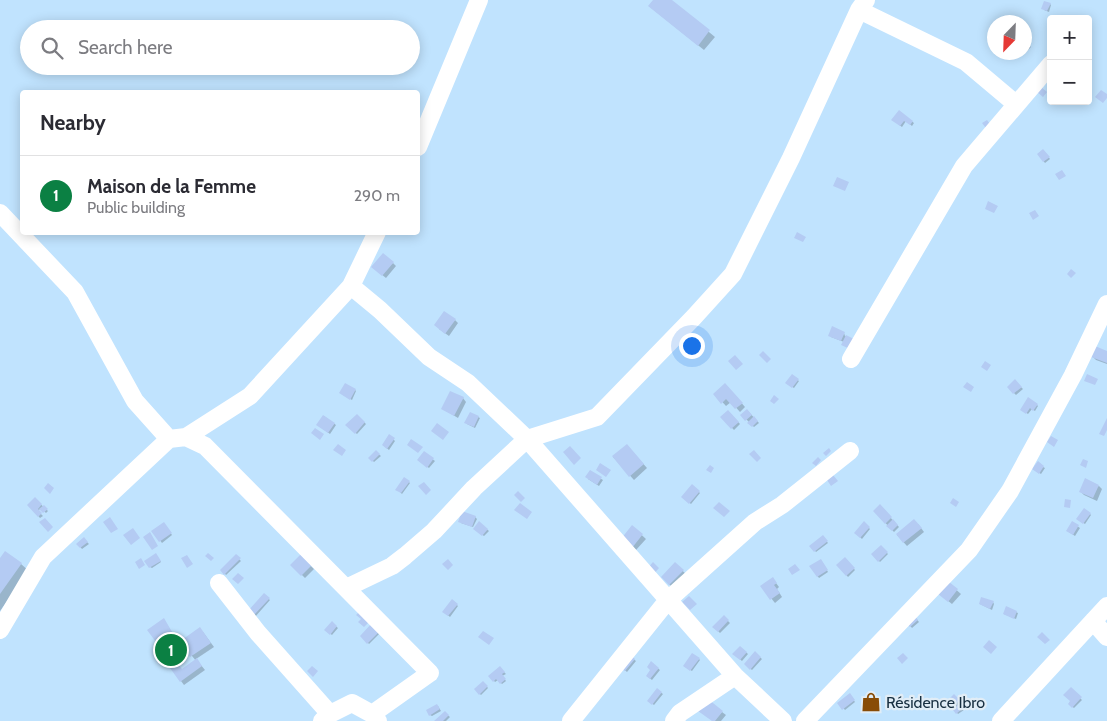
<!DOCTYPE html>
<html lang="en">
<head>
<meta charset="utf-8">
<style>
	:root { --surface:#fff; --page:#f2f2f3; --text:#2b2b33; --muted:#7c7c81; --line:#e1e1e2; --accent:#0b8043 }
	body { margin:0; font-family:Cabin,sans-serif; background:var(--page); color:var(--text) }
	.controls { position:absolute; right:15px; top:15px; display:grid; overflow:hidden; border-radius:5px; box-shadow:0 2px 12px #0003 }
	.controls button { width:45px; height:45px; display:grid; place-items:center; padding:0; border:0; border-bottom:1px solid var(--line); background:var(--surface); color:var(--text); font:25px sans-serif }
	.compass { position:absolute; left:987px; top:15px; width:45px; height:45px; border-radius:50%; background:var(--surface); box-shadow:0 2px 12px #0003; rotate:203deg }
	.you { position:absolute; left:691px; top:345px; width:18px; height:18px; margin:-12px; border:4px solid #fff; border-radius:50%; background:#1a73e8; box-shadow:0 0 0 8px #1a73e833 }
	.badge { display:grid; place-items:center; width:32px; height:32px; border-radius:50%; background:var(--accent); color:#fff; font-size:16px; font-weight:700 }
	.pin { position:absolute; translate:-50% -50%; border:2px solid #fff; box-shadow:0 1px 5px #0006 }
	.list { margin:0; padding:0; list-style:none }
	h2 { display:flex; justify-content:space-between; align-items:center; height:65px; margin:0; padding:0 20px; font-size:21px }
	h2 small { font-size:16px; font-weight:400; color:var(--muted) }
	.list li { display:grid; grid-template-columns:32px 1fr auto; gap:15px; align-items:center; box-sizing:border-box; height:80px; padding:0 20px; border-top:1px solid var(--line) }
	.list b { display:block; font-size:19px; white-space:nowrap }
	.list p { margin:0; font-size:16px; white-space:nowrap; color:var(--muted) }
	.list em { font-size:16px; font-style:normal; color:var(--muted) }
	.icon { flex:none; width:28px; height:28px; fill:none; stroke:currentColor; stroke-width:2; stroke-linecap:round; stroke-linejoin:round }
	.map { position:relative; flex:none; width:1107px; height:721px; overflow:hidden }
	.search { position:absolute; background:var(--surface); box-shadow:0 2px 12px #0003; left:20px; top:20px; width:400px; height:55px; display:flex; align-items:center; gap:12px; box-sizing:border-box; padding:0 18px; border-radius:28px; color:var(--muted); font-size:19px }
	.panel { position:absolute; background:var(--surface); box-shadow:0 2px 12px #0003; left:20px; top:90px; width:400px; height:145px; border-radius:5px }
	.map>svg:first-child { display:block }
</style>
</head>
<body>
<div class="map">
<svg width="1107" height="721" viewBox="0 0 1107 721">
	<rect width="100%" height="100%" fill="#c0e3fe"/>
	<path fill="#0003" d="M654 0H670L715 37 704 50 649 6Z
		M1050 4 1051 5 1049 12 1044 10Z
		M1025 41 1031 47 1024 54 1023 52H1024Z
		M899 112 914 123 912 126 906 121 902 127 893 120Z
		M1043 150 1050 159 1045 163 1038 154Z
		M393 263 396 266 386 278 376 270Z
		M455 320 458 323 449 336 439 329Z
		M844 333 845 336 854 340 844 342 831 337Z
		M1107 352V364L1096 360 1092 356Z
		M792 376 799 381 794 388 787 383Z
		M1015 381 1023 389 1016 395 1008 387Z
		M725 384 745 407 740 412 731 402 726 406 715 394Z
		M355 390 356 391 352 400 342 394Z
		M463 398 466 402 458 418 443 409Z
		M1037 405 1038 406 1035 411 1032 409 1028 414 1021 409Z
		M747 410 759 423 754 427 742 415Z
		M728 411 740 424 734 430 722 417Z
		M357 415 366 424 357 434 347 425Z
		M324 416 336 425 330 434 319 426Z
		M478 417 480 418 475 428 467 424Z
		M390 436 395 441 389 450 383 445Z
		M630 449 647 468 634 480 613 457Z
		M376 452 381 456 374 462 370 458Z
		M424 453 435 461 429 468 418 460Z
		M1043 467 1045 468 1041 474 1035 470Z
		M590 472 603 480 599 486 588 479Z
		M405 479 410 483 402 494 397 489Z
		M692 486 700 493 691 504 683 497Z
		M1099 486 1102 489 1097 501 1084 495 1081 492Z
		M35 499 48 511 46 513 41 508 38 511 43 516 40 518 29 505Z
		M880 506 899 527 894 532 874 511Z
		M1090 514 1091 515 1085 524 1079 520Z
		M475 517 477 519 473 527 461 523Z
		M479 523 489 531 484 536 475 529Z
		M864 523 870 529 862 539 856 533Z
		M1073 523 1080 528 1075 536 1069 532Z
		M918 524 924 532 907 546 897 535Z
		M165 525 172 535 162 543 153 531Z
		M633 527 646 539 636 550 626 542Z
		M823 537 828 543 816 552 811 546Z
		M84 539 89 544 82 549 78 544Z
		M881 547 888 554 880 562 873 554Z
		M157 556 161 562 152 568 150 567Z
		M236 556 241 561 226 575 222 570Z
		M301 556 314 569 305 578 292 565Z
		M845 559 855 570 848 577 838 565Z
		M0 560 21 564 29 571 0 611Z
		M822 562 828 572 819 578 811 567Z
		M675 564 686 574 673 588 662 577Z
		M944 579 961 594 952 604 938 593Z
		M776 583 779 587 777 589 782 597 775 603 762 587Z
		M264 595 270 600 255 617 248 612Z
		M452 601 458 606 450 617 444 612Z
		M993 602 994 604 992 610 980 604Z
		M1006 608 1018 613 1016 619 1004 614Z
		M914 616 919 622 912 628 907 622Z
		M724 617 730 623 720 633 714 627Z
		M164 620 186 655 170 665 167 662 163 651Z
		M332 623 338 628 332 635 326 630Z
		M372 625 380 633 369 644 362 636Z
		M203 632 214 647 196 659 205 670 184 685 181 681 182 670 196 661 181 642Z
		M740 647 748 654 742 661 734 654Z
		M755 653 762 659 752 670 745 664Z
		M628 655 636 661 627 672 620 666Z
		M699 659 700 660 692 671 684 666Z
		M651 663 660 670 652 680 647 676 652 670Z
		M500 668 506 674 502 676 506 681 502 684 498 680 495 682 490 676Z
		M483 682 488 688 481 695 476 690Z
		M1071 689 1082 700 1074 708 1069 704 1071 701Z
		M657 690 663 694 654 705 649 701Z
		M850 695 855 702 845 710 839 703Z
		M954 696 960 702 959 704 964 710 958 714 948 702Z
		M438 706 441 711 432 716 430 715Z
		M722 712 726 715 721 721H712Z
		M445 713 450 717 446 721H436Z"/>
	<path fill="#b4cbf3" d="M653 0H672L710 30 698 46 648 6Z
		M1044 1 1051 3 1047 11 1041 9Z
		M1024 39 1030 45 1024 51Z
		M1041 87 1047 92 1043 97 1037 92Z
		M1101 90 1107 94V98L1103 103 1095 97Z
		M899 110 913 121 910 125 904 121 900 126 891 120Z
		M987 120 993 128 989 132 982 123Z
		M1043 149 1050 157 1043 162 1037 154Z
		M1062 170 1066 176 1059 180 1055 174Z
		M837 177 849 182 845 191 833 186Z
		M988 201 998 206 994 213 985 209Z
		M1035 210 1039 216 1033 220 1029 213Z
		M797 232 806 237 803 242 794 238Z
		M383 253 394 262 382 276 371 267Z
		M1071 269 1076 273 1071 278 1067 274Z
		M444 311 456 319 445 334 434 325Z
		M832 326 845 332 841 341 828 336Z
		M846 335 854 339 850 349 841 345Z
		M1095 346 1107 351V363L1091 357Z
		M763 351 771 359 767 363 759 355Z
		M735 355 743 364 736 370 728 361Z
		M985 361 991 365 987 371 981 367Z
		M792 374 799 379 792 388 785 383Z
		M1087 374 1098 379 1095 385 1084 381Z
		M1015 379 1022 387 1013 394 1007 387Z
		M967 382 974 387 971 392 963 387Z
		M345 383 356 389 350 400 339 393Z
		M725 383 743 403 735 409 726 399 721 404 713 394Z
		M450 391 464 397 454 416 441 409Z
		M774 395 779 399 774 404 770 401Z
		M1028 397 1038 404 1033 411 1030 408 1026 414 1020 410Z
		M747 409 752 415 745 421 740 415Z
		M728 410 739 422 731 429 720 417Z
		M470 412 479 416 474 427 464 423Z
		M357 414 365 422 355 434 345 425Z
		M323 415 335 423 328 433 316 425Z
		M754 416 758 421 752 427 747 423Z
		M1107 418V430L1104 436 1099 434Z
		M437 423 449 432 443 440 431 431Z
		M315 428 324 434 320 440 311 433Z
		M389 434 395 438 387 449 382 445Z
		M1051 436 1058 440 1054 447 1047 442Z
		M411 439 423 447 418 453 407 445Z
		M338 444 346 450 342 456 333 450Z
		M627 444 644 464 629 477 612 456Z
		M570 446 581 458 574 465 563 452Z
		M829 448 831 451 826 456 823 453Z
		M376 450 380 454 372 462 368 458Z
		M754 450 761 458 757 462 749 454Z
		M424 451 434 458 427 468 417 460Z
		M818 457 821 460 816 466 812 463Z
		M1083 459 1088 461 1086 468 1080 465Z
		M1038 461 1044 466 1039 474 1032 469Z
		M600 463 611 470 606 477 596 470Z
		M710 465 714 468 711 473 706 470Z
		M590 470 602 477 597 485 585 477Z
		M833 475 838 481 831 486 827 480Z
		M404 477 410 481 401 493 395 490Z
		M1085 478 1099 485 1093 498 1079 492Z
		M424 482 431 490 426 495 418 486Z
		M48 483 54 488 50 494 44 488Z
		M692 484 700 491 689 504 681 497Z
		M518 491 525 498 521 502 514 495Z
		M35 497 42 504 38 509 42 513 38 517 27 505Z
		M953 498 959 502 956 507 950 503Z
		M1065 499 1071 500 1070 508 1064 507Z
		M719 502 730 511 724 517 713 508Z
		M520 503 532 512 527 519 514 510Z
		M880 504 892 517 885 524 873 511Z
		M44 505 48 509 43 513 39 509Z
		M1084 508 1091 513 1083 524 1076 519Z
		M462 511 476 516 472 527 458 522Z
		M110 517 118 529 111 533 103 522Z
		M45 518 53 527 48 532 39 522Z
		M893 519 898 525 892 531 886 526Z
		M914 519 922 528 903 543 896 534Z
		M479 521 488 529 482 536 473 529Z
		M864 521 870 527 860 538 854 533Z
		M1072 521 1079 525 1073 535 1066 531Z
		M164 522 172 533 159 542 151 531Z
		M632 525 643 534 632 548 621 539Z
		M133 528 140 538 131 545 123 535Z
		M150 532 158 546 152 550 143 537Z
		M823 535 828 541 814 552 809 546Z
		M84 537 88 542 80 548 76 544Z
		M881 545 888 552 878 562 871 554Z
		M5 551 22 563 0 594V558Z
		M156 553 161 561 149 568 144 561Z
		M208 553 214 558 211 561 205 556Z
		M236 554 241 558 224 575 220 570Z
		M301 554 312 565 301 576 290 565Z
		M187 555 193 564 187 568 181 558Z
		M845 557 855 568 846 576 836 565Z
		M141 558 145 565 139 569 135 562Z
		M448 559 453 565 448 570 442 564Z
		M821 559 828 570 817 577 809 566Z
		M653 562 659 568 652 576 646 570Z
		M675 562 684 570 669 585 661 577Z
		M795 564 800 570 792 575 788 569Z
		M238 573 244 578 238 584 232 579Z
		M773 577 777 583 774 585 780 593 770 600 760 586Z
		M944 578 958 589 948 602 933 590Z
		M264 593 270 598 252 617 247 612Z
		M689 596 697 604 690 610 682 602Z
		M981 597 994 601 990 609 979 604Z
		M452 599 458 604 448 616 442 612Z
		M1006 606 1017 611 1014 619 1003 614Z
		M361 610 371 620 364 627 358 622 361 619 356 615Z
		M724 615 729 620 718 632 712 627Z
		M914 615 918 620 910 627 905 622Z
		M164 618 183 651 166 663 159 652 162 650 147 630Z
		M332 621 337 626 330 635 324 630Z
		M372 623 380 631 367 644 360 636Z
		M200 627 211 643 190 657 179 642Z
		M483 631 494 638 489 645 478 637Z
		M1042 632 1050 640 1045 644 1037 637Z
		M989 640 997 647 991 654 983 647Z
		M740 646 747 652 740 660 732 654Z
		M755 651 761 657 750 670 744 664Z
		M628 653 635 659 625 671 618 666Z
		M692 653 700 658 690 671 683 666Z
		M903 653 908 658 902 664 897 658Z
		M197 658 202 666 180 682 170 668 177 663 182 669Z
		M651 661 659 668 650 679 646 676 650 670 647 667Z
		M312 666 318 671 313 677 307 671Z
		M500 666 505 672 502 674 506 679 500 684 496 679 493 682 488 676Z
		M483 681 488 686 479 695 474 689Z
		M1071 687 1082 697 1072 708 1068 704 1070 701 1063 695Z
		M657 688 662 692 652 705 647 701Z
		M850 693 855 700 842 710 837 703Z
		M954 694 960 700 952 708 946 702Z
		M708 699 723 711 715 721H712L698 711Z
		M960 703 963 708 956 714 953 710Z
		M437 704 440 709 429 716 426 710Z
		M445 711 449 715 443 721H434Z"/>
	<g fill="none" stroke-linecap="round" stroke-linejoin="round">
		<path stroke="#fff" stroke-width="18" d="M859 10 966 62 1016 104
			M418 147 479 0
			M0 213 75 292 135 401 169 439
			M351 286 380 310 429 357 468 383 527 439 735 676 783 721
			M851 359 964 166 1051 64
			M186 437 250 396 351 286 377 232
			M219 583 258 633 330 714
			M346 588 392 566 405 556 434 531 474 488 527 439 597 417 694 317 733 274 791 158 859 10 866 0
			M1093 621 1107 637
			M0 630 43 557 169 439 186 437 205 446 430 673 372 714
			M322 721 330 714 352 703 372 714 378 721
			M571 721 668 600 755 522 782 505 850 451
			M674 721 680 713 735 676
			M805 721 969 550 1010 491 1073 375 1107 304
			M1001 721 1107 606"/>
	</g>
	<defs>
		<symbol id="shop-bare" viewBox="-9 -9 18 18"><path d="M-5-2.5h2.3a2.7 3.5 0 0 1 5.4 0H5L5.5 6h-11ZM-1.5-2.5h3a1.5 2.3 0 0 0-3 0Z" fill="#884c06" stroke="#e1edf6" stroke-width="2.5" paint-order="stroke"/></symbol>
	</defs>
	<g fill-rule="evenodd">
		<use href="#shop-bare" x="857" y="688" width="28" height="28"/>
	</g>
	<g text-anchor="middle" dominant-baseline="central" stroke-width="4.5" stroke-linejoin="round" paint-order="stroke">
		<g font-size="16" fill="#172f41" stroke="#e1edf6" text-anchor="start">
			<text x="886" y="702">Résidence Ibro</text>
		</g>
	</g>
</svg>
<div class="controls">
<button>+</button>
<button>−</button>
</div>
<svg class="compass" viewBox="-18 -18 36 36"><path d="M0-13l5 13h-10z" fill="#e53935"/><path d="M0 13l5-13h-10z" fill="#7c7c81"/></svg>
<div class="you"></div>
<div class="pin badge" style="left:171px;top:650px">1</div>
<div class="search"><svg class="icon" aria-label="search" viewBox="0 0 24 24"><circle cx="10" cy="10" r="6"/><path d="M15 15l6 6"/></svg>Search here</div>
<section class="panel">
<h2>Nearby<small></small></h2>
<ul class="list">
<li><span class="badge">1</span><div><b>Maison de la Femme</b><p>Public building</p></div><em>290 m</em></li>
</ul>
</section>
</div>
</body>
</html>
